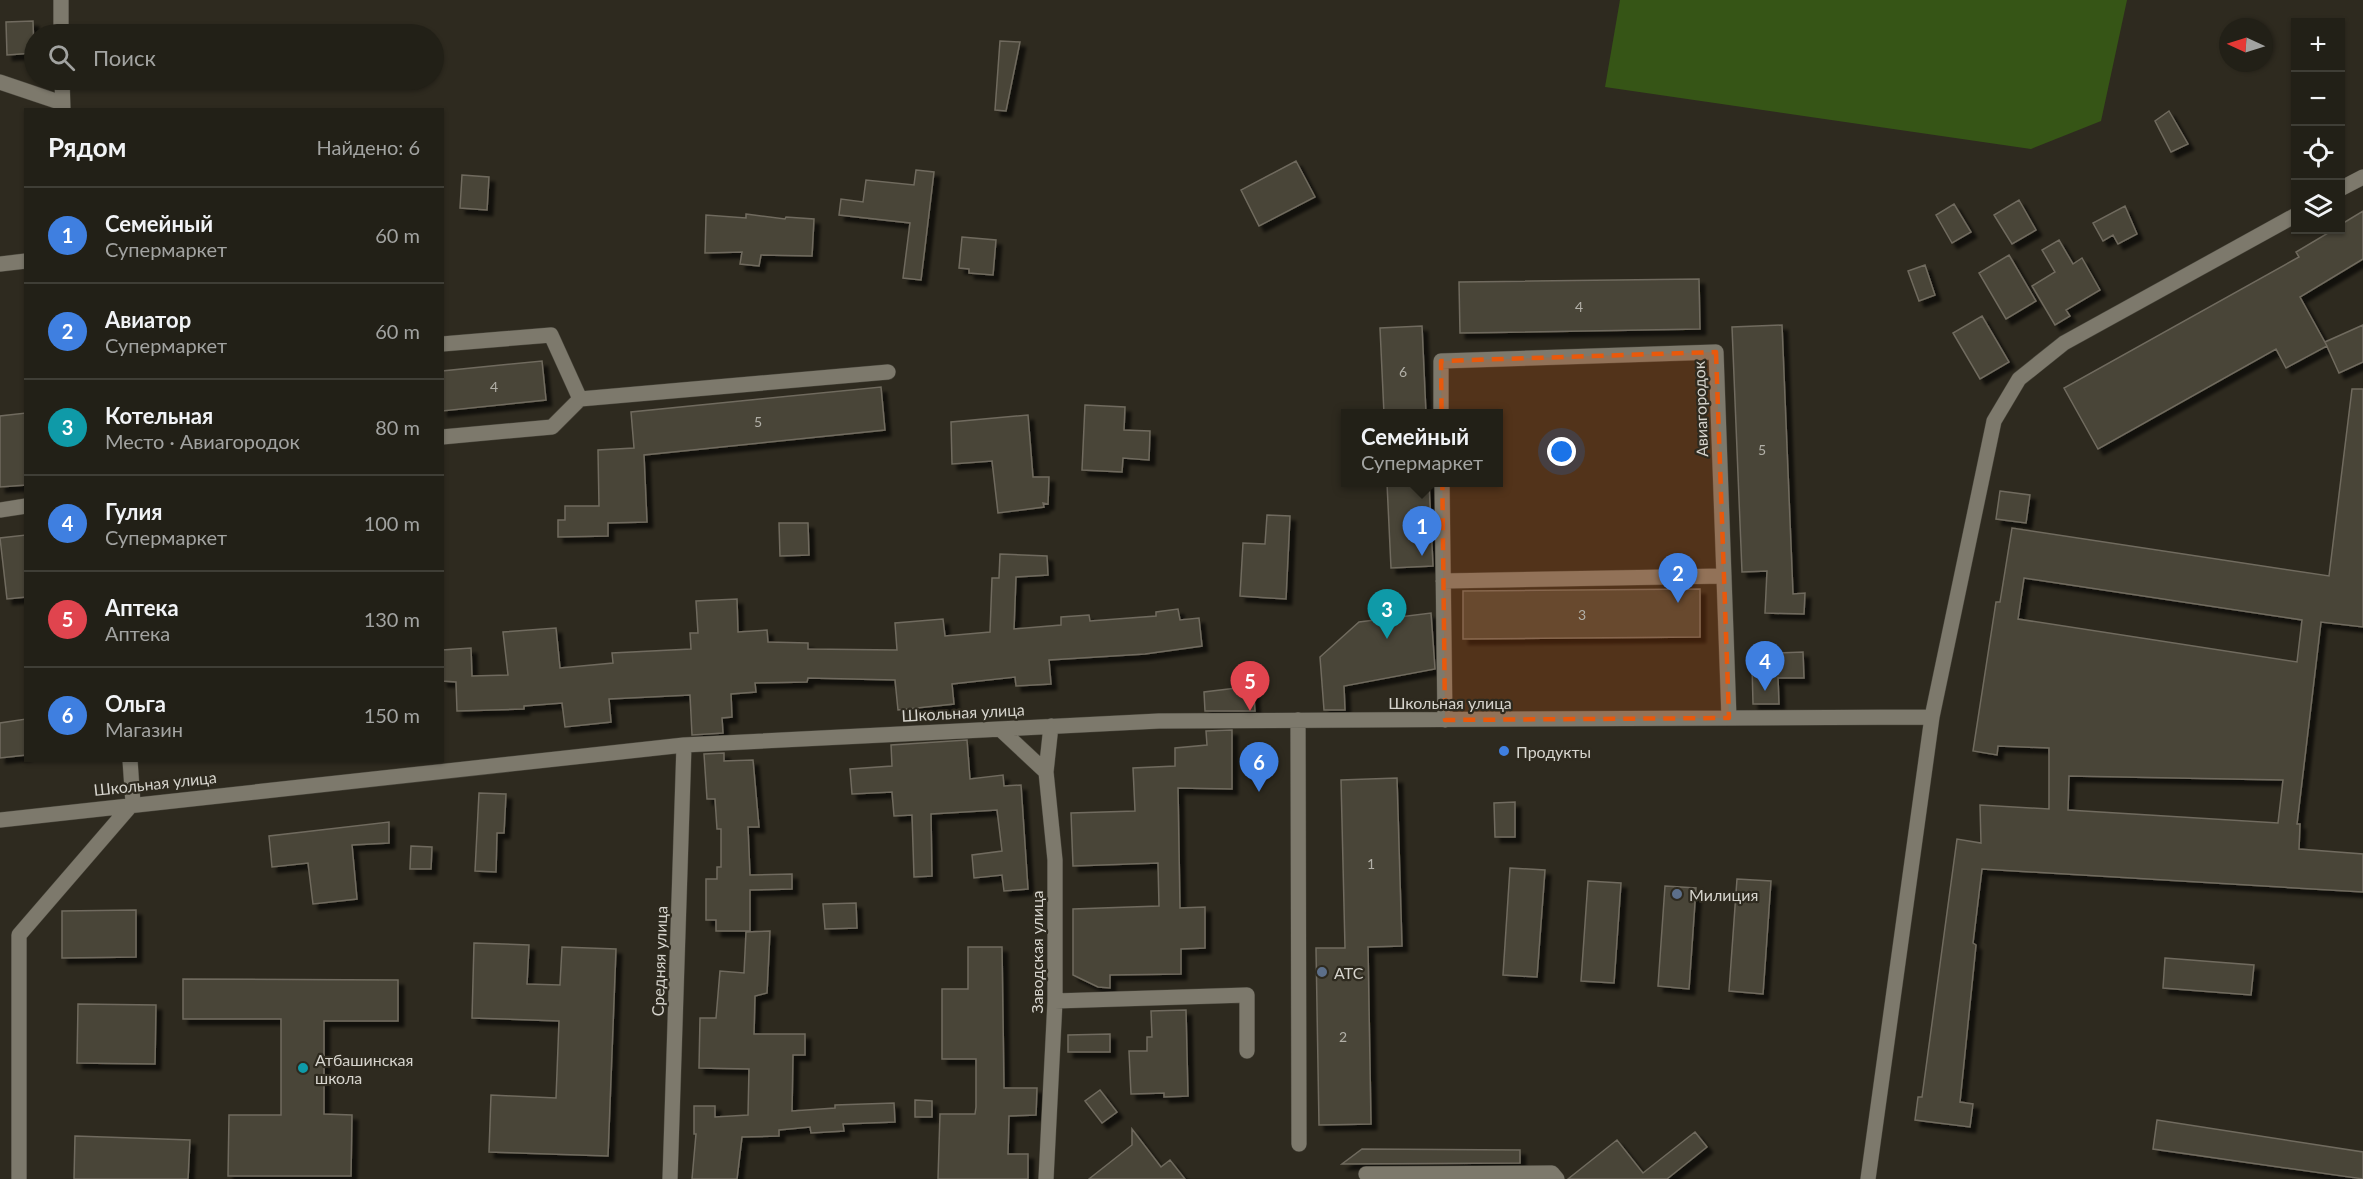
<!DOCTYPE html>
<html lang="ru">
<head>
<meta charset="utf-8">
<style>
	:root { --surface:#222017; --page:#2e2d24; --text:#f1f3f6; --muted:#a2a3a1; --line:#3f3e36; --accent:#26d5ae }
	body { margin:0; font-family:Lato,sans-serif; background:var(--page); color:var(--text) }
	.controls { position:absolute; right:18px; top:18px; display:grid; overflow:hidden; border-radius:0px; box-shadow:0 2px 4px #0004 }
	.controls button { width:54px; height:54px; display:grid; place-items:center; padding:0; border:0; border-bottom:2px solid var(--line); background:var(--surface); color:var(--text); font:30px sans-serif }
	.compass { position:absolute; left:2219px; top:18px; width:54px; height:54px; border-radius:50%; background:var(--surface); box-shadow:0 2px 4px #0004; rotate:274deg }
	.you { position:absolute; left:1562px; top:452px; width:21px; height:21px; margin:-15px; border:4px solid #fff; border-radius:50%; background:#1a73e8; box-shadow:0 0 0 9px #1a73e833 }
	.badge { display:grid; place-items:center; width:39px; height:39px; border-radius:50%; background:var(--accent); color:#fff; font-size:20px; font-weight:700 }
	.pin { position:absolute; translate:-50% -50px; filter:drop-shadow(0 2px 3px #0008) }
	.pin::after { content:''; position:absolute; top:32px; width:21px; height:18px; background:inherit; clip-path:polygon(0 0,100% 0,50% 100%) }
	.popup { position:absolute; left:1341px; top:409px; width:162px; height:78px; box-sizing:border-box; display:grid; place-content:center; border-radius:0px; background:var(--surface); filter:drop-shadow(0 2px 4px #0005); font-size:20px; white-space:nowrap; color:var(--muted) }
	.popup b { font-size:22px; color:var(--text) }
	.popup::after { content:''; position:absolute; left:50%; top:100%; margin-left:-12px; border:12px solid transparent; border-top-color:var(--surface) }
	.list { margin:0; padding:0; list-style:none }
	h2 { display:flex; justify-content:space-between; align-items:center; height:78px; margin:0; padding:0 24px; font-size:26px }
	h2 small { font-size:20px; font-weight:400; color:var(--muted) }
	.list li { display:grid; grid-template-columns:39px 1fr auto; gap:18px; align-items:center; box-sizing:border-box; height:96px; padding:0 24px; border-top:2px solid var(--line) }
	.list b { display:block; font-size:22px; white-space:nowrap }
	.list p { margin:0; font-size:20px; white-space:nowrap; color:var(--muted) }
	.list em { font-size:20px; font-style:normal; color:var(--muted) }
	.icon { flex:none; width:33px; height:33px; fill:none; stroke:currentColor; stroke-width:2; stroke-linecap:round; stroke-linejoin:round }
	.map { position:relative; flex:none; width:2363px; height:1179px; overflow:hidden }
	.search { position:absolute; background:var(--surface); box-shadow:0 2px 4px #0004; left:24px; top:24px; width:420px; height:66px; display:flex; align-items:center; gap:15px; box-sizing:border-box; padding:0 21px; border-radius:33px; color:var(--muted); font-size:22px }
	.panel { position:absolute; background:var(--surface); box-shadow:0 2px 4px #0004; left:24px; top:108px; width:420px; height:654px; border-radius:0px }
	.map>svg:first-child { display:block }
</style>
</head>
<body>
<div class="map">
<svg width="2363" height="1179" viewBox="0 0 2363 1179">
	<defs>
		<filter id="shadow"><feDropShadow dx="5.5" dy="5.5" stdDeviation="1.5" flood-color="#0009"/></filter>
	</defs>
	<rect width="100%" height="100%" fill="#2e2a1f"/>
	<path fill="#365516" d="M1620 0H2127L2101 121 2031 149 1605 87Z"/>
	<path fill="#484438" stroke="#706b5e" stroke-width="1.5" fill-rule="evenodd" filter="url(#shadow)" d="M33 21 34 53 7 55 6 22Z
		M1000 41 1020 42 1006 111 995 110Z
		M2169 111 2188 144 2171 152 2155 121Z
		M1296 161 1315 197 1259 226 1241 190Z
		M916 170 934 172 921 280 903 278 910 223 839 215 841 199 863 202 866 180 914 185Z
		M462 175 489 177 487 210 460 208Z
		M2019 200 2036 230 2012 244 1994 215Z
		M1954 204 1971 232 1952 243 1936 215Z
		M2125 206 2137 234 2118 244 2113 235 2103 241 2093 223Z
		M2363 211V259L2300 297 2327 346 2286 368 2276 349 2098 449 2064 388 2299 257 2296 252 2333 230H2340V225Z
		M746 214 785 219 786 217 814 219 812 256 761 255 759 266 740 264 742 252 705 253 706 215 746 218Z
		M962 237 996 240 993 275 969 273V269L959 268Z
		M2059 240 2073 264 2082 258 2100 290 2066 310 2070 316 2055 325 2032 286 2055 272 2042 250Z
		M2009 255 2036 301 2006 319 1979 273Z
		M1925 265 1935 295 1919 301 1908 271Z
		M1699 279 1700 329 1460 333 1459 282Z
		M1982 316 2009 362 1980 379 1953 333Z
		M1782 325 1793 594 1805 593 1804 614 1765 613 1767 571 1742 572 1732 327Z
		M2363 325V362L2339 373 2325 342Z
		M1422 326 1426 414H1384L1380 328Z
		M542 361 546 400 442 411V371Z
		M881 387 885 430 644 455 647 522 608 523V536L558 537V520H565V506H599L598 450 634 448 631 412Z
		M2352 389H2363V627L2321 622 2297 824H2300L2299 849 2363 854V892L1982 869 1973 943 1976 945 1960 1102 1973 1104 1970 1127 1915 1120 1918 1097H1922L1957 839 1981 843 1980 805 2049 809V748L1998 746 1997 755 1973 751 1996 602H2000L2012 528 2329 576ZM2024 578 2302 620 2297 662 2018 619ZM2069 776 2283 780 2278 823 2068 810Z
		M1085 405 1125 407 1124 430 1150 431 1149 460 1123 458 1122 472 1082 470Z
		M26 413V485L0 487V416Z
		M1028 415 1033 477H1049L1048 504 1043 503 1044 507 998 513 992 461 952 464 951 422Z
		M1387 483H1429L1433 566 1391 568Z
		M2000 491 2030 495 2026 523 1996 519Z
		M1267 515 1290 516 1286 599 1240 596 1243 543 1265 544Z
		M779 523H808L809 555 780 556Z
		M26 535V597L7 599 0 538Z
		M1000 554 1047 556 1048 575 1016 577 1014 629 1061 625V617L1089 615 1090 621 1156 616V612L1178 609 1180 620 1199 618 1202 646 1145 654 1049 660 1051 684 1016 686 1015 677 952 684 954 704 898 710 895 680 808 678 807 682 755 683 756 692 731 694 732 717 722 718 723 733 692 735 690 695 609 699 611 722 565 727 562 703 524 706V709L457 711 456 682 442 681V650L471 648 472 676 508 675 503 632 556 628 560 668 613 663 612 653 691 649 690 633H698L696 601 737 599 738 632 767 630 768 642 808 643V649L897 650 895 623 943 619 945 636 990 632 992 578H999Z
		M1700 589V637L1463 639V591Z
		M1431 613 1435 669 1344 686 1345 710H1324L1320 657 1359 622Z
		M1803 652 1804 678H1778L1779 704H1753L1752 664H1778V653Z
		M1253 686 1255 711H1205L1204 692Z
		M26 719V755L0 758V723Z
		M1232 730V789L1178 788 1180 908 1205 907V948L1181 949V974L1110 975V988L1098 987 1073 975V909L1159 906 1158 863 1073 866 1071 813 1135 811 1133 768 1175 766V748L1207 745 1206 731Z
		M967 740 970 779 1003 775 1004 786 1021 785 1028 889 1004 891 1002 875 974 878 972 855 1002 851 997 810 931 814 932 876 914 877 912 815 894 816 892 792 852 794 850 769 892 766 891 745Z
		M724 753V761L753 760 759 827H748L750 875 792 874V889L750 890V931H716V920H706V879H717V867H721V829H717L715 799H707L704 754Z
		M1397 778 1402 946 1368 947 1371 1124 1319 1125 1316 948H1345L1341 780Z
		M479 793 506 794 504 833H497L496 872 475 871Z
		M1515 802V837H1495L1494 803Z
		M389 822V843L352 845 357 899 313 904 308 863 272 867 269 836Z
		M411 846 432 847 431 869H410Z
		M1510 868 1545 870 1537 977 1503 975Z
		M1737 879 1771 881 1763 994 1729 991Z
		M1588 881 1621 883 1614 983 1581 981Z
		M1665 886 1696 888 1689 989 1658 986Z
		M856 903 857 928 825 929 823 904Z
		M136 910V957L62 958V911Z
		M770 931 767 993 755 996 754 1034H805V1055H793L792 1111 835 1108V1105L894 1103 895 1122 843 1124 844 1131 811 1133 810 1127 779 1130V1136L742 1137 737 1179H692L696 1134H694V1106H715V1117L748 1115 749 1069 699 1068 700 1018H716L720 971 744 973 746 932Z
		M474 943 529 945 527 984 560 985 562 947 616 949 608 1156 489 1152 491 1095 556 1098 559 1021 472 1018Z
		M968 947H1002L1004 1088H1037L1036 1115 1009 1116 1008 1154H1028V1179H938L940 1114H975L976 1107V1059H942V989H968Z
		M2165 958 2254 965 2251 995 2163 988Z
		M183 979 398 980V1021H324V1114L352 1115 351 1176H228L229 1115H281V1019H183Z
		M78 1004 156 1005 155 1064 77 1063Z
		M1186 1010 1188 1096 1164 1097V1093L1131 1094 1129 1051H1147V1037H1152L1151 1011Z
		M1110 1034V1052H1068V1035Z
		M1100 1090 1117 1112 1102 1123 1085 1101Z
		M915 1100 932 1101V1117H915Z
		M2157 1120 2363 1152V1179L2153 1149Z
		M1132 1129 1161 1167 1170 1160 1185 1179H1089L1132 1145Z
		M1695 1132 1707 1147 1667 1179H1568L1617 1140 1643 1173Z
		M75 1136 190 1140 188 1179H74Z
		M1362 1149 1520 1150V1163L1342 1164Z"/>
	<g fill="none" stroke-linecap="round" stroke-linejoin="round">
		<defs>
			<path id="street" d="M61 0V34
				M62 80 63 110
				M0 82 62 103
				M2340 189 2363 177
				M0 264 26 261
				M442 344 551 335 580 399 888 372
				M1441 414V361L1716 352 1729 718
				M442 437 552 427 580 399
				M1442 482 1445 720
				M0 510 26 506
				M1443 581 1724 576
				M1298 720 1299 1144
				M1000 729 1046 772
				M0 820 684 745 1159 721 1932 717
				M1055 1001 1247 995V1051
				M1366 1174 1552 1173 1557 1179
				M19 1179V935L133 803 130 760
				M670 1179 684 745
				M1046 1179 1055 1001V860L1046 772 1051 726
				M1868 1179 1932 717 1994 421 2019 379 2064 343 2296 215"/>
		</defs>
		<use href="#street" stroke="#48453b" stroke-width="16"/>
		<use href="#street" stroke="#7d796c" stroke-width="15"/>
	</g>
	<path fill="#e8590c" fill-opacity="0.2" stroke="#e8590c" stroke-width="4.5" stroke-dasharray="12 8" stroke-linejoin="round" d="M1716 352 1729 718 1445 720 1441 361Z"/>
	<circle fill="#3f7fe0" stroke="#2e2a1f" stroke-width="2" cx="1504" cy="751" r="6"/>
	<g fill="#5c6f8a" stroke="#2e2a1f" stroke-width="2">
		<circle cx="1677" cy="894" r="6"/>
		<circle cx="1322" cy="972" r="6"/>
	</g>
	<circle fill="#0f9aa8" stroke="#2e2a1f" stroke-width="2" cx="303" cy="1068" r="6"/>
	<g text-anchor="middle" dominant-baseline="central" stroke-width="4.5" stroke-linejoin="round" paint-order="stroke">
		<g font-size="14" fill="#b2b0a8">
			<text x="1579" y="306">4</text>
			<text x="1403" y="371">6</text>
			<text x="494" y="386">4</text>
			<text x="758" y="421">5</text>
			<text x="1762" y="449">5</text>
			<text x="1582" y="614">3</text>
			<text x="1371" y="863">1</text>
			<text x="1343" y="1036">2</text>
		</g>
		<g font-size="16" fill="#d6d4cd" stroke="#2e2a1f">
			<text transform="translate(1700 409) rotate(-92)">Авиагородок</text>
			<text x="1450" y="702">Школьная улица</text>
			<text transform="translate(963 712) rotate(-3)">Школьная улица</text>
			<text transform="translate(155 783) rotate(-6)">Школьная улица</text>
			<text transform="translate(1036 952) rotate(-90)">Заводская улица</text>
			<text transform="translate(659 961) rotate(-88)">Средняя улица</text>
		</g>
		<g font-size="16" fill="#d6d4cd" stroke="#2e2a1f" text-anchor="start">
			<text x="1516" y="751">Продукты</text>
			<text x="1689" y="894">Милиция</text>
			<text x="1334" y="972">АТС</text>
			<text x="315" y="1059">Атбашинская<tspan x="315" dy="18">школа</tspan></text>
		</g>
	</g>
</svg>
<div class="controls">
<button>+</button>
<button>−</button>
<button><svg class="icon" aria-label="locate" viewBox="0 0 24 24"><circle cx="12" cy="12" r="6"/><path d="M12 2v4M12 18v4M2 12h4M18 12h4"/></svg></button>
<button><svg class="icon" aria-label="layers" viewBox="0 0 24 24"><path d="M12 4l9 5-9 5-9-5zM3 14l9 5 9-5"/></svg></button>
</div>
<svg class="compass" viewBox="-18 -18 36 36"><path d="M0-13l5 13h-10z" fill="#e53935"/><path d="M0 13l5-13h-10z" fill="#a2a3a1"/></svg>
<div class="you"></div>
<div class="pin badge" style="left:1422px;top:556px;background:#3f7fe0">1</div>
<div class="popup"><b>Семейный</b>Супермаркет</div>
<div class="pin badge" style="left:1678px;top:603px;background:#3f7fe0">2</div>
<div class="pin badge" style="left:1387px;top:639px;background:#0f9aa8">3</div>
<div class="pin badge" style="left:1765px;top:691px;background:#3f7fe0">4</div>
<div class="pin badge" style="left:1250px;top:711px;background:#e0444e">5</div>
<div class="pin badge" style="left:1259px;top:792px;background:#3f7fe0">6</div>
<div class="search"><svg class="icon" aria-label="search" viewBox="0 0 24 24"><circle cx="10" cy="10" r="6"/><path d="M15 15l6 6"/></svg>Поиск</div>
<section class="panel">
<h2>Рядом<small>Найдено: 6</small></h2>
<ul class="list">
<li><span class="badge" style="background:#3f7fe0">1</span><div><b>Семейный</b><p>Супермаркет</p></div><em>60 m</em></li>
<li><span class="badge" style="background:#3f7fe0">2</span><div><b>Авиатор</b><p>Супермаркет</p></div><em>60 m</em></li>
<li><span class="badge" style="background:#0f9aa8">3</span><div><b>Котельная</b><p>Место · Авиагородок</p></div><em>80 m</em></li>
<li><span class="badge" style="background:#3f7fe0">4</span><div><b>Гулия</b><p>Супермаркет</p></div><em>100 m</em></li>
<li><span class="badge" style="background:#e0444e">5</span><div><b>Аптека</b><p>Аптека</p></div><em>130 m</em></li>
<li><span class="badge" style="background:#3f7fe0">6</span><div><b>Ольга</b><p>Магазин</p></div><em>150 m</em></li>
</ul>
</section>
</div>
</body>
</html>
